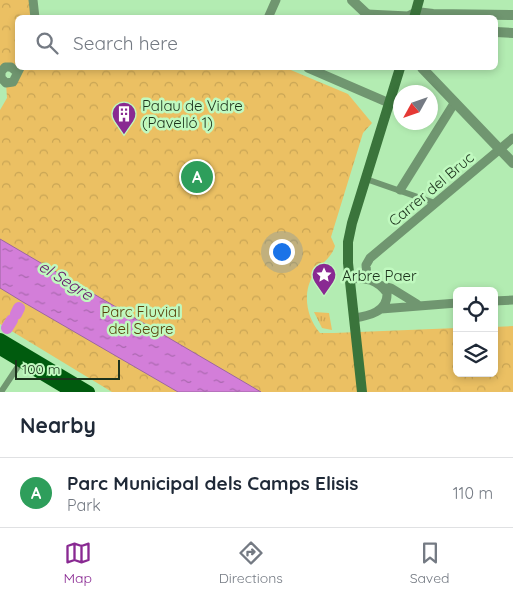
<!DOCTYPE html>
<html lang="en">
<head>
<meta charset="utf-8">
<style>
	:root { --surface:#fff; --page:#f6f6f7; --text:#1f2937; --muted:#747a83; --line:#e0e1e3; --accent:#892992 }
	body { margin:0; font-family:Quicksand,sans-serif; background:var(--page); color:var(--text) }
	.controls { position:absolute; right:15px; bottom:15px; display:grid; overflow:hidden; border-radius:8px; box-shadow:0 2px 8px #0003 }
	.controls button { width:45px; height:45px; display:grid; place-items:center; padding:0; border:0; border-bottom:1px solid var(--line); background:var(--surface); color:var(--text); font:25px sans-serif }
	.compass { position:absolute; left:393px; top:85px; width:45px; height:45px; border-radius:50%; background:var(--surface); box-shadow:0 2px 8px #0003; rotate:230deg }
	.scale { position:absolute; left:15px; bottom:12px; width:105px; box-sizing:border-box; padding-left:5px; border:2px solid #1c321c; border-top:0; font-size:14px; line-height:18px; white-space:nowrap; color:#1c321c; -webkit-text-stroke:4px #c0f9bf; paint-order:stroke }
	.you { position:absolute; left:281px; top:251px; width:18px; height:18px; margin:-12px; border:4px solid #fff; border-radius:50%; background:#1a73e8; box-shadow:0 0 0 8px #1a73e833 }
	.badge { display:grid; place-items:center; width:32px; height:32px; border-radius:50%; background:var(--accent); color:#fff; font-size:16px; font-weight:700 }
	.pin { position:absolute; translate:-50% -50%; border:2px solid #fff; box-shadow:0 1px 5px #0006 }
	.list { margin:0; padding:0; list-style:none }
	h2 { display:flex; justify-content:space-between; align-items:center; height:65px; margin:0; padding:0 20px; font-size:21px }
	h2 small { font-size:16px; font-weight:400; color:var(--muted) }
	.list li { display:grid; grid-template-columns:32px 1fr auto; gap:15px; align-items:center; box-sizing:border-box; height:70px; padding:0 20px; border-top:1px solid var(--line) }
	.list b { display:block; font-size:19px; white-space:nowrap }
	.list p { margin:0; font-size:16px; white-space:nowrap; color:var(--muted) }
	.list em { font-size:16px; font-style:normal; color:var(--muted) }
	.icon { flex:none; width:28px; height:28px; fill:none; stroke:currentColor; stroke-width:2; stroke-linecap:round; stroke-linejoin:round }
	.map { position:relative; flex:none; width:513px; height:392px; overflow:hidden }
	.search { position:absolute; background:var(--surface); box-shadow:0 2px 8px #0003; left:15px; right:15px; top:15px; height:55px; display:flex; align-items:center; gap:12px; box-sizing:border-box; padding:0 18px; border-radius:8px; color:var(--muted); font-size:19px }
	.sheet { height:135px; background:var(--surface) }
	nav { display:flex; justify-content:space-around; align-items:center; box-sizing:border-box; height:70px; border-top:1px solid var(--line); background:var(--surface); font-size:14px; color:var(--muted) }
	nav a { display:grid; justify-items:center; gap:2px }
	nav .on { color:var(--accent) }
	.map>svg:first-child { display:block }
</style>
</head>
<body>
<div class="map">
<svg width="513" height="392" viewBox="0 0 513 392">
	<defs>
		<pattern id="grass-tufts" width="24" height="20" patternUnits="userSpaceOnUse" patternTransform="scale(1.25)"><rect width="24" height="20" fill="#ebc063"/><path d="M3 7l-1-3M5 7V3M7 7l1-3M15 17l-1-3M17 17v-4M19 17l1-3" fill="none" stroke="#c9a555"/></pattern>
		<pattern id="park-crowns" width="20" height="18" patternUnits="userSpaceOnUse" patternTransform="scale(1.25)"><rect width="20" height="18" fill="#ebc063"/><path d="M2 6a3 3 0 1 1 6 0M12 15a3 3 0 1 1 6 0" fill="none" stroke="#c9a555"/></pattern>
		<pattern id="water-ripples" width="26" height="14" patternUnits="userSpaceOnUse" patternTransform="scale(1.25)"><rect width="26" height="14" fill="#d37ed9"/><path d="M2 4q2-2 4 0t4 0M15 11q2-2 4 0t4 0" fill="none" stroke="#aa68af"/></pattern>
	</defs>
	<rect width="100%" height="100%" fill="#b3ecb2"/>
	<path fill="url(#grass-tufts)" d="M314 312 329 313 332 330 322 328Z"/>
	<path fill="url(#park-crowns)" d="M0 0H33L32 17 18 18V68H286L348 94 372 123 363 133 331 237 335 246C331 259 321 263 314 274 302 292 306 317 320 333H334L457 328V373H494V327L513 326V392H112L0 324V110L7 98 6 83 8 84 15 70 0 72Z"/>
	<path fill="url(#water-ripples)" stroke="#9c67a0" d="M0 239 261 392H178L23 302 0 288Z"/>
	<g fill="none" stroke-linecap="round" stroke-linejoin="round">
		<path stroke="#d37ed9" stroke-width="12" d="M16 314 19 308
			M7 328 12 320"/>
		<path stroke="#709670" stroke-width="6" d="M366 179 435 203
			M1 392 21 362"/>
		<path stroke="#709670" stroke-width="9" d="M33 0 35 18
			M367 14 408 16 416 12 419 14
			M268 18 276 0
			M308 68 389 103
			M17 72 11 67H5L1 72V78L6 83 13 82 20 68
			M400 190 455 102
			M367 278 366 265 370 258 513 138
			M350 279C366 277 377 280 387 293 388 312 368 316 354 318
			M380 285 391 288 417 304
			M494 301 513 300
			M381 309 457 303"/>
		<path stroke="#709670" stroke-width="10" d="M352 0 371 18
			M416 12 433 14 513 15
			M496 32 513 33
			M422 68 513 163"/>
		<path stroke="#3a743b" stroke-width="10" d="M414 18 419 0
			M362 392 348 263V242L352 223 400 68"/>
		<path stroke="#005b0e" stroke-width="12" d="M0 339 89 392
			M0 349 72 392"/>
	</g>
	<defs>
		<symbol id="building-pin" viewBox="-11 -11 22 30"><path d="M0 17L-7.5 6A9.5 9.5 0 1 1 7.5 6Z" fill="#892992" stroke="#c0f9bf"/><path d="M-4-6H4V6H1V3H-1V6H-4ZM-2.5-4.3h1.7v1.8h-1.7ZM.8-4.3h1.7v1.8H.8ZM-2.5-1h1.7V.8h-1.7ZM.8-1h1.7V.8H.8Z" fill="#fff"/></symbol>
		<symbol id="sight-pin" viewBox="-11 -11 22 30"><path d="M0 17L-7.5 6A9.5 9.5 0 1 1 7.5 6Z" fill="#892992" stroke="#c0f9bf"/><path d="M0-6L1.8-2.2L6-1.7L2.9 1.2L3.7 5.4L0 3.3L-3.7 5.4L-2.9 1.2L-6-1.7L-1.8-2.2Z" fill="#fff"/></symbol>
	</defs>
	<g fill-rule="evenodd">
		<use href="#building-pin" x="110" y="100" width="28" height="38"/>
		<use href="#sight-pin" x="310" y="261" width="28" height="38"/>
	</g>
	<g text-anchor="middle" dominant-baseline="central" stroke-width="5" stroke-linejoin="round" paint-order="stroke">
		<g font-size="15" fill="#1c321c" stroke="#c0f9bf" text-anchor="start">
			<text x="142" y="105">Palau de Vidre<tspan x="142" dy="17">(Pavelló 1)</tspan></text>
			<text x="342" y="275">Arbre Paer</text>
		</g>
		<g font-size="15" fill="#1c321c" stroke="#c0f9bf">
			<text transform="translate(431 189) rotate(-40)">Carrer del Bruc</text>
		</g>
		<g font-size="15" fill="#59430c" stroke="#c0f9bf">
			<text x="141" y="311">Parc Fluvial<tspan x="141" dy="17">del Segre</tspan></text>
		</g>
		<g font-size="16" font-style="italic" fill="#66186c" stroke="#c0f9bf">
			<text transform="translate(66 280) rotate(32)">el Segre</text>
		</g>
	</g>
</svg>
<div class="controls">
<button><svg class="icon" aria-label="locate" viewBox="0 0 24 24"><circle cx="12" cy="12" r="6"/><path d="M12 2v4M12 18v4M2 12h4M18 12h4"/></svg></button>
<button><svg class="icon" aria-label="layers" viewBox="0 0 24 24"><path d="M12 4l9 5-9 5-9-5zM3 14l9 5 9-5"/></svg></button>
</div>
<svg class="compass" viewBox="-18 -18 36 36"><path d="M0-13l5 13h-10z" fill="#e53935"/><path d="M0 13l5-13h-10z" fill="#747a83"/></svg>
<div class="scale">100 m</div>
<div class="you"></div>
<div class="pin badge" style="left:197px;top:177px;background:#2e9e5b">A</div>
<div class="search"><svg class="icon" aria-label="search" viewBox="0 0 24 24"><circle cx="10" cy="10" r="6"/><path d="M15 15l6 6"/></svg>Search here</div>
</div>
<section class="sheet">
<h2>Nearby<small></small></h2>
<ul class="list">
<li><span class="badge" style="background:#2e9e5b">A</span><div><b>Parc Municipal dels Camps Elisis</b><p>Park</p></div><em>110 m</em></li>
</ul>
</section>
<nav>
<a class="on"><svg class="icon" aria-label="map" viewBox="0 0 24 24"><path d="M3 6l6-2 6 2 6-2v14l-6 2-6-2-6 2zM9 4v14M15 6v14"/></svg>Map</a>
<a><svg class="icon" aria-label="directions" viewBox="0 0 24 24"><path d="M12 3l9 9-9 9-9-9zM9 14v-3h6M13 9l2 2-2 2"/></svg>Directions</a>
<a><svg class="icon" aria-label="saved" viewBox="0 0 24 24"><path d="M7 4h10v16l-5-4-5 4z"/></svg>Saved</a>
</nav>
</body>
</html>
